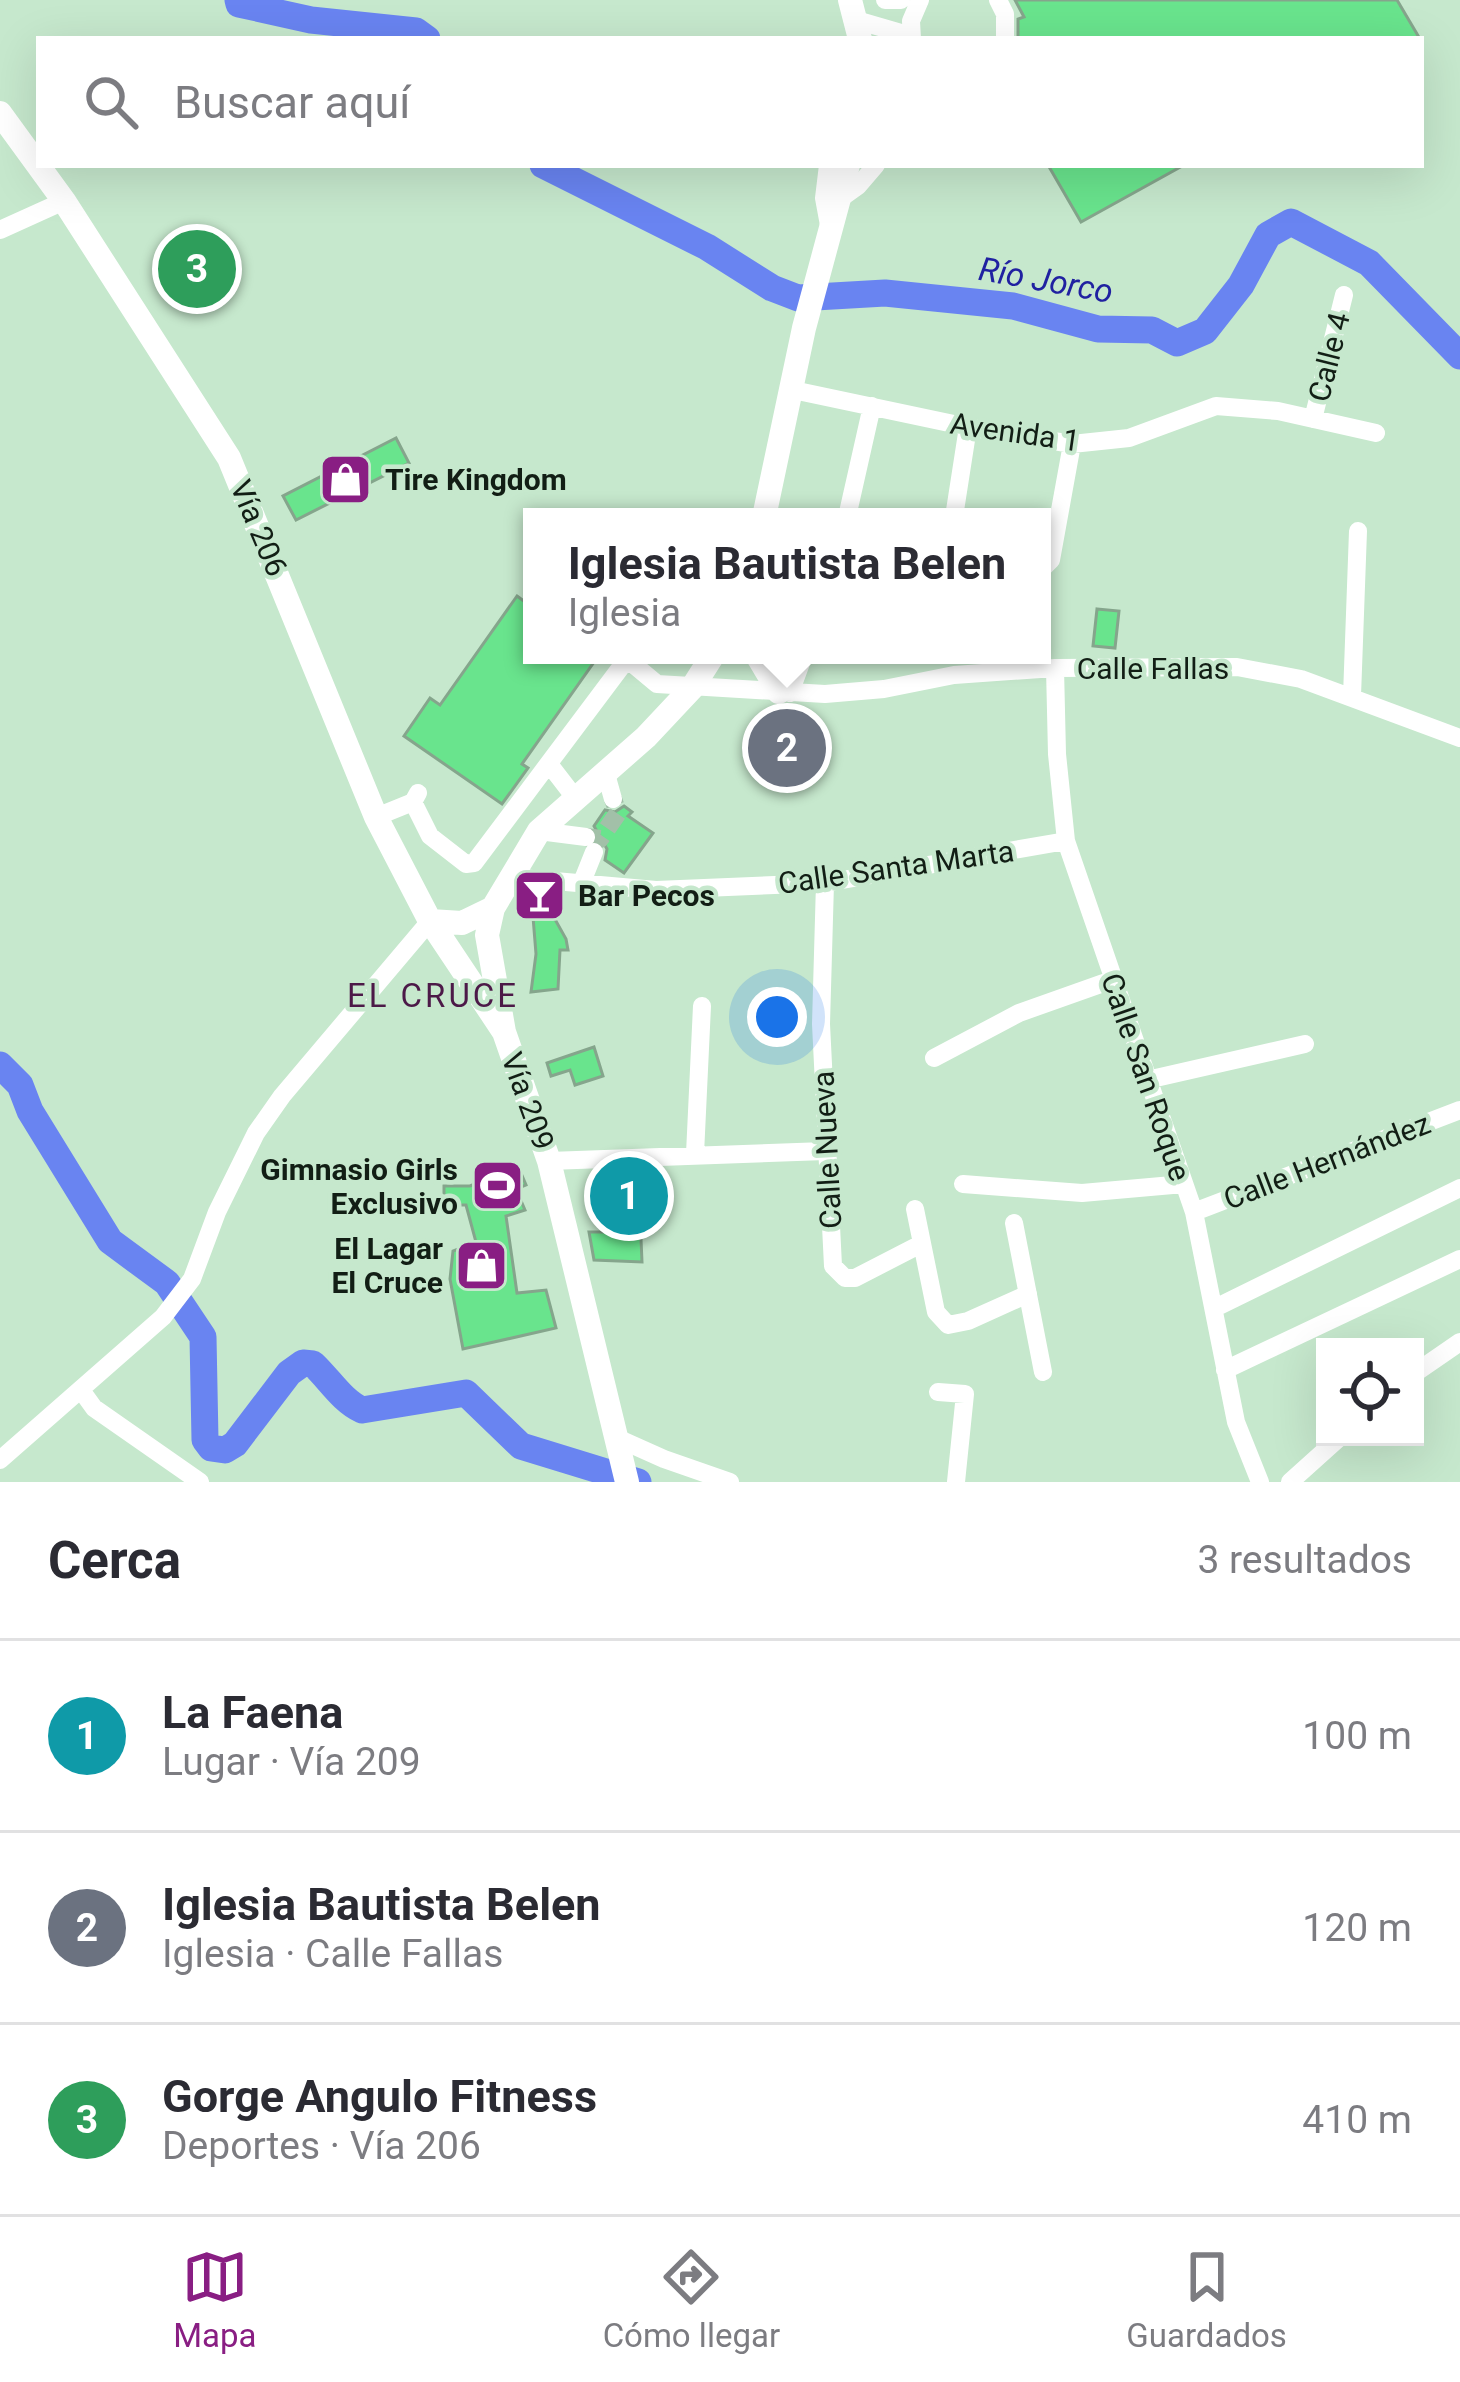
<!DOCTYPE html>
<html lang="es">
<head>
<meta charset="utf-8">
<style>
	:root { --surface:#fff; --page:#f7f7f7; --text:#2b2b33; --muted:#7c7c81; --line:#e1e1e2; --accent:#891e83 }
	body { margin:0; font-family:Roboto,sans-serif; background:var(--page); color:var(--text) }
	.controls { position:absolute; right:36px; bottom:36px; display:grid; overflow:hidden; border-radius:0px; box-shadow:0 12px 48px #0002 }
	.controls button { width:108px; height:108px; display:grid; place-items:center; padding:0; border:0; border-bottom:3px solid var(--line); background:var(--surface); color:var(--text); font:60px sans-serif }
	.you { position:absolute; left:777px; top:1017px; width:42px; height:42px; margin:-30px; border:9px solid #fff; border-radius:50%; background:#1a73e8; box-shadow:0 0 0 18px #1a73e833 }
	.badge { display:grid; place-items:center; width:78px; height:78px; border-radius:50%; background:var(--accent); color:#fff; font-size:39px; font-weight:700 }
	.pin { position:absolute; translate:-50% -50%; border:6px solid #fff; box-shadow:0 3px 12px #0006 }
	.popup { position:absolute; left:523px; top:508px; width:528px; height:156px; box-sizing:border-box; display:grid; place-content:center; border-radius:0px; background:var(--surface); filter:drop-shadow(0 3px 9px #0005); font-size:39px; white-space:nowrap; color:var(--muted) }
	.popup b { font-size:45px; color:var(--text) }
	.popup::after { content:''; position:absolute; left:50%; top:100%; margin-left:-24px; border:24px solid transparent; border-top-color:var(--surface) }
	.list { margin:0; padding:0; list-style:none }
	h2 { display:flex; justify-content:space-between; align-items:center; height:156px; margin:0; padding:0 48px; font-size:51px }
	h2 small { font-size:39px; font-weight:400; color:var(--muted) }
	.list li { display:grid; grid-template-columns:78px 1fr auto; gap:36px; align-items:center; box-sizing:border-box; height:192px; padding:0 48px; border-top:3px solid var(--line) }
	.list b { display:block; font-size:45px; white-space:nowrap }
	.list p { margin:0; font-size:39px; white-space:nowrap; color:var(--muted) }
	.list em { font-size:39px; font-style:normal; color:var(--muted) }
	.icon { flex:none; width:66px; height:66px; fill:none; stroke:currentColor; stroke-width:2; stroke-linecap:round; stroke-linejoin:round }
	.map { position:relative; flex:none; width:1460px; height:1482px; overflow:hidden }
	.search { position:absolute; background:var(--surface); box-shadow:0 12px 48px #0002; left:36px; right:36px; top:36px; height:132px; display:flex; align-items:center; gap:30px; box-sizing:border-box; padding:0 42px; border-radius:0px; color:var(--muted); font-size:45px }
	.sheet { height:732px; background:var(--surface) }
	nav { display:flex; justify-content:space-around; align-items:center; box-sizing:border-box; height:168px; border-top:3px solid var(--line); background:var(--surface); font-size:33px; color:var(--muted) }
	nav a { display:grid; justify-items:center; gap:6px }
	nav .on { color:var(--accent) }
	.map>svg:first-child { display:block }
</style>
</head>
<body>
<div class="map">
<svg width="1460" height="1482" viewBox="0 0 1460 1482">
	<rect width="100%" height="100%" fill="#c6e8cd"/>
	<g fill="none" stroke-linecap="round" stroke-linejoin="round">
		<path stroke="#6984f1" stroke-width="27" d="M238 0 239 4 311 20 416 31 427 39
			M543 165 707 247 772 288 798 298 885 293 1013 306 1098 329 1152 330 1177 343 1205 331 1241 285 1268 235 1291 222 1369 263 1460 356
			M0 1065 20 1085 30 1111 110 1241 167 1283 203 1337 205 1440 211 1448 225 1450 235 1444 289 1373 303 1363 313 1364C330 1380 342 1401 362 1410L466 1393 521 1446 638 1482"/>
	</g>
	<path fill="#69e48d" stroke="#85a58c" stroke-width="3" d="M1015 0H1397L1420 39H1018V19L1024 17Z
		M1048 165H1184L1081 222Z
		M221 235 238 263 174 303 156 275Z
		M396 438 409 463 296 520 283 496Z
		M517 596 532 607V655H599L522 764 528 768 502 804 404 736 430 698 440 705Z
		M1097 609 1119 611 1115 648 1093 646Z
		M804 721 810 770 771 774 765 726Z
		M624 806 632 812 628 816 653 833 624 873 605 860 607 849 594 826 605 810 615 812Z
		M531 892 548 894 547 905 566 939 568 950H560L558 989 531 992 536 954Z
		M594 1047 603 1076 575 1085 570 1070 551 1076 547 1063Z
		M518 1166 526 1185 516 1189 525 1210 506 1216 517 1293 546 1290 556 1328 463 1349 450 1279 453 1251 476 1242 466 1205H444V1186H470Z
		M638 1171 642 1262 594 1260 589 1232H619L616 1172Z"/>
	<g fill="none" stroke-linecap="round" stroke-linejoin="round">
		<path stroke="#a2c0a8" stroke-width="18" stroke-dasharray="18 9" stroke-linecap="butt" d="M586 837 600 839 618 813 613 799"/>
		<path stroke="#fff" stroke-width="18" d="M885 0H901
			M998 0 1005 14V39
			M856 20 911 36
			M912 39 911 21 920 0
			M828 165 824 198 829 225
			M837 201 858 186 876 165
			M0 230 64 201
			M793 390 968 427 1072 444 1129 438 1216 406 1278 411 1376 433
			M1313 419 1344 295
			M847 517 872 406
			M954 517 968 427
			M1042 569 1051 560 1072 444
			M1055 668 1057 754 1066 841 1194 1212 1236 1422 1260 1482
			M790 693 804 655
			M1352 696 1358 531
			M549 764 576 799
			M606 774 613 799
			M413 802 430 836 466 864 474 863 627 659 657 684 825 694 884 689 954 675 1055 668 1237 667 1301 679 1460 738
			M376 817 413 802 418 793
			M539 831 586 837
			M510 877 656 890 825 883 1066 841
			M582 882 594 852
			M825 883 821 1024 833 1266 845 1278H855L921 1244
			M934 1058 1019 1013 1112 980
			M1147 1080 1305 1044
			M695 1154 702 1006
			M549 1161 825 1151
			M963 1184 1082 1193 1184 1184
			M915 1209 936 1312 948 1325 968 1321 1028 1294
			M1194 1212 1460 1110
			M1014 1223 1043 1372
			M1215 1308 1460 1188
			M1225 1370 1460 1259
			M1415 1373 1460 1342
			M81 1390 94 1408 200 1482
			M938 1392 965 1394 956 1482
			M617 1438 664 1459 730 1482
			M0 1460 163 1317 192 1279 217 1212 256 1133 282 1096 430 921
			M1290 1482 1340 1437"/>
		<path stroke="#fff" stroke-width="24" d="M850 0 860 39
			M0 113 64 201 229 458 376 817 430 921 504 1032
			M764 517 804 328 848 165
			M757 655 779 692
			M430 921 462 923 493 908
			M627 1482 549 1161 504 1032 487 935 493 908 539 831 646 737 692 688 713 655"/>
	</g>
	<defs>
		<symbol id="shop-square" viewBox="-11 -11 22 22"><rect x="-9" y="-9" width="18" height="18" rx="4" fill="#891e83" stroke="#c6e8cd"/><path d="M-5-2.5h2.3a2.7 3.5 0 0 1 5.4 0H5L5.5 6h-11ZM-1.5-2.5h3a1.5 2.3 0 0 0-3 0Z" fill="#fff"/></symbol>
		<symbol id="bar-square" viewBox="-11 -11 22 22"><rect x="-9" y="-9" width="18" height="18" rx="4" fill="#891e83" stroke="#c6e8cd"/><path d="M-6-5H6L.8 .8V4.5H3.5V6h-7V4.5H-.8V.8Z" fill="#fff"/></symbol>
		<symbol id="stadium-square" viewBox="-11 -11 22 22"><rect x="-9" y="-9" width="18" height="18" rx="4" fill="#891e83" stroke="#c6e8cd"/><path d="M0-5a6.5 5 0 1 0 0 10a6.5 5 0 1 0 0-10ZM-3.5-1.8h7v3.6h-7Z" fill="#fff"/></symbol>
	</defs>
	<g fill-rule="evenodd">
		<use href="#shop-square" x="316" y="450" width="59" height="59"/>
		<use href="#bar-square" x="510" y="866" width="59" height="59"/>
		<use href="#stadium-square" x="468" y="1156" width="59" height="59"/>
		<use href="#shop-square" x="452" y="1236" width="59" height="59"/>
	</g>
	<g text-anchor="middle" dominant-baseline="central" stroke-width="9" stroke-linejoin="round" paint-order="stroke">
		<g font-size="30" fill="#121e15" stroke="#c6e8cd">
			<text transform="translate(1329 357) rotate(-76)">Calle 4</text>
			<text transform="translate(1015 432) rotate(8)">Avenida 1</text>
			<text transform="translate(259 528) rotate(67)">Vía 206</text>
			<text x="1153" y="668">Calle Fallas</text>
			<text transform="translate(896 867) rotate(-8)">Calle Santa Marta</text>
			<text transform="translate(1146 1077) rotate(71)">Calle San Roque</text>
			<text transform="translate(528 1101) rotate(70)">Vía 209</text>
			<text transform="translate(827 1150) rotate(-93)">Calle Nueva</text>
			<text transform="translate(1327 1161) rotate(-21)">Calle Hernández</text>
		</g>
		<g font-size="30" font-weight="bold" fill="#121e15" stroke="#c6e8cd" text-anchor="start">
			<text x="385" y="479">Tire Kingdom</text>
			<text x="578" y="895">Bar Pecos</text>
			<text x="458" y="1169" text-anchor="end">Gimnasio Girls<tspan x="458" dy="34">Exclusivo</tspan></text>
			<text x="443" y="1248" text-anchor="end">El Lagar<tspan x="443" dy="34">El Cruce</tspan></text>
		</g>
		<g font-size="33" font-style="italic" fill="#2021a1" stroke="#c6e8cd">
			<text transform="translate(1046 280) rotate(10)">Río Jorco</text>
		</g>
		<g font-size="33" letter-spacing="3" fill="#4c1948" stroke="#c6e8cd">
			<text x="433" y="995">EL CRUCE</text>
		</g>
	</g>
</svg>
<div class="controls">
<button><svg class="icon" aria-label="locate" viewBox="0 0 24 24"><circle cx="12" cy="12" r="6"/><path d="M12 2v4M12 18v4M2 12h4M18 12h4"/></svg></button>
</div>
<div class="you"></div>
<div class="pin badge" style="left:629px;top:1196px;background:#0f9aa8">1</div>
<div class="pin badge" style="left:787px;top:748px;background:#6b7280">2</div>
<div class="popup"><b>Iglesia Bautista Belen</b>Iglesia</div>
<div class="pin badge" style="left:197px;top:269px;background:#2e9e5b">3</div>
<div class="search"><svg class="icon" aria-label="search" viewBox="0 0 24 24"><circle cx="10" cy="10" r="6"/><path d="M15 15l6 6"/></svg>Buscar aquí</div>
</div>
<section class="sheet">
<h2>Cerca<small>3 resultados</small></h2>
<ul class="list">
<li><span class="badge" style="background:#0f9aa8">1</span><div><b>La Faena</b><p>Lugar · Vía 209</p></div><em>100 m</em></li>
<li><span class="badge" style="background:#6b7280">2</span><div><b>Iglesia Bautista Belen</b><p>Iglesia · Calle Fallas</p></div><em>120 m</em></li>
<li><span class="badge" style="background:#2e9e5b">3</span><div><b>Gorge Angulo Fitness</b><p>Deportes · Vía 206</p></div><em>410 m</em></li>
</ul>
</section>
<nav>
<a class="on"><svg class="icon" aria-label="map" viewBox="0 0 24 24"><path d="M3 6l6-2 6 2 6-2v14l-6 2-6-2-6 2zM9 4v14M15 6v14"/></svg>Mapa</a>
<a><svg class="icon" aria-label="directions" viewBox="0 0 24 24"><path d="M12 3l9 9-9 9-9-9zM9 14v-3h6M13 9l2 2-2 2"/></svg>Cómo llegar</a>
<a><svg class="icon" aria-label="saved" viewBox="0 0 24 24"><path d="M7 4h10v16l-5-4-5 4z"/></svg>Guardados</a>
</nav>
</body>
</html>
